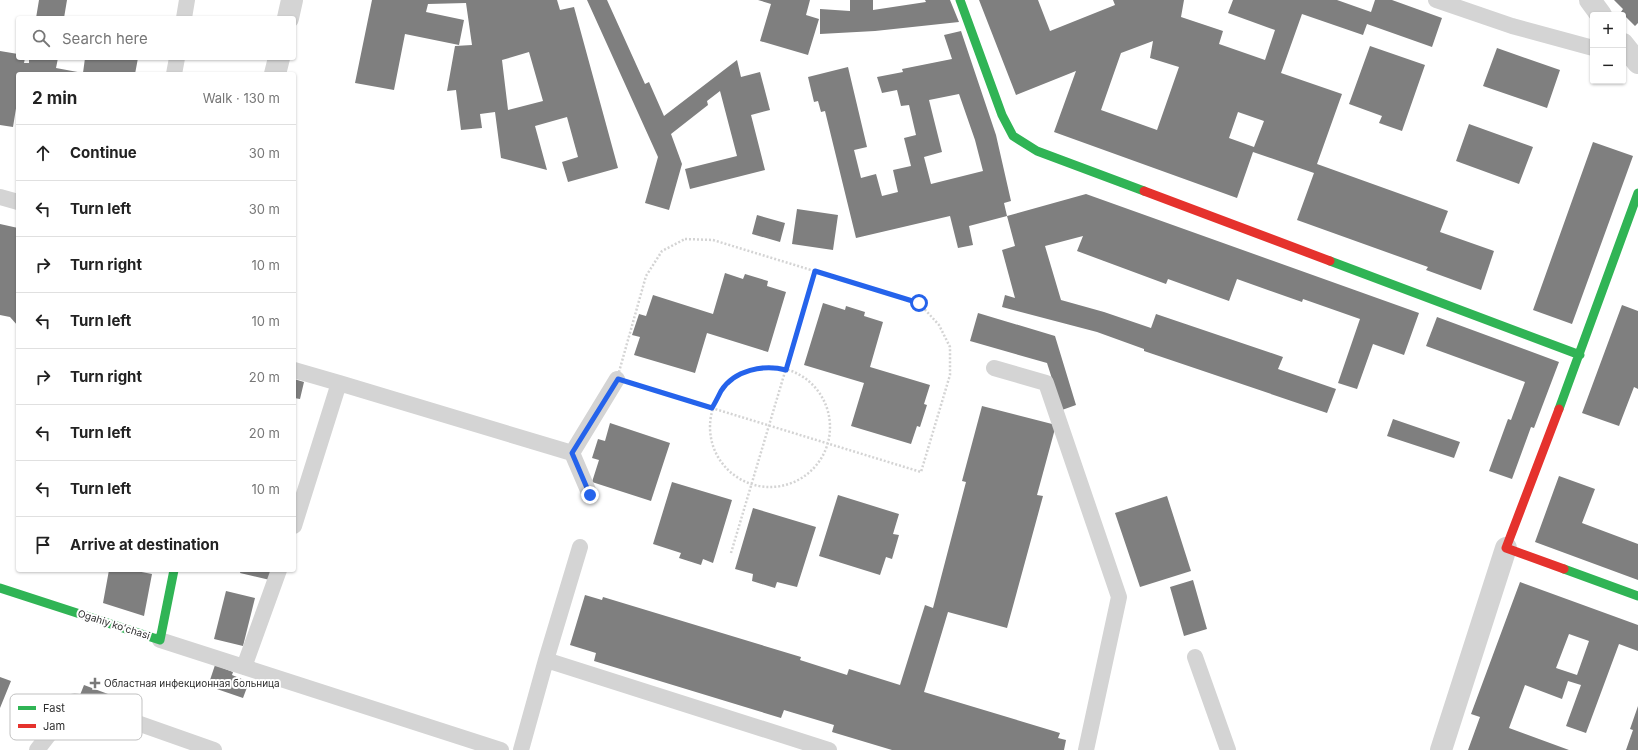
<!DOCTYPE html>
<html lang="en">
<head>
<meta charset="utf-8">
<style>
	:root { --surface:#fff; --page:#f2f2f2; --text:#222; --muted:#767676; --line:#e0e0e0 }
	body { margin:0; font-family:Inter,sans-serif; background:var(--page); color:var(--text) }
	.controls { position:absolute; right:12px; top:12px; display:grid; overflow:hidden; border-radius:4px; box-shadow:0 1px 3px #0004 }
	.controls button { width:36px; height:36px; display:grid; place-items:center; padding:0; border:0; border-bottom:1px solid var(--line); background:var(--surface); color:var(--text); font:20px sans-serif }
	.stop { position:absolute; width:12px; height:12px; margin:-9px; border:3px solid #2563eb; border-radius:50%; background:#fff }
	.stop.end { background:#2563eb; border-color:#fff; box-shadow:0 1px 4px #0008 }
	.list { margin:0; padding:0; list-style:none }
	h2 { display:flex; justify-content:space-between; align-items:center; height:52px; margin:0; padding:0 16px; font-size:17px }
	h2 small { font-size:13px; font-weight:400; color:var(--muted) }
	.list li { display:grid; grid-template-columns:26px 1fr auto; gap:12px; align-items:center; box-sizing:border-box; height:56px; padding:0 16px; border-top:1px solid var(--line) }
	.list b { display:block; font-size:15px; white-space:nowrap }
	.list em { font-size:13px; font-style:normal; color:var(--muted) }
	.icon { flex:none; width:22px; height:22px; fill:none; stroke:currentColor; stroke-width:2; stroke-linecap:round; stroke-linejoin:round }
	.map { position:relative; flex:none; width:1638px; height:750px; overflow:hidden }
	.search { position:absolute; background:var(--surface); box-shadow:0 1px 3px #0004; left:16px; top:16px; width:280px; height:44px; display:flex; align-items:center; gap:10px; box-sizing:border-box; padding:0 14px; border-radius:4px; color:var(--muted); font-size:15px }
	.panel { position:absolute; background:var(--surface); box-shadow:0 1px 3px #0004; left:16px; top:72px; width:280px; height:500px; border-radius:4px }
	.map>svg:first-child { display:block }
</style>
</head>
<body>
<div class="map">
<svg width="1638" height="750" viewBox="0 0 1638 750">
	<rect width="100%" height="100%" fill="#fff"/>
	<path fill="#7f7f7f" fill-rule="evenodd" d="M39 0H67L64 18H36Z
		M372 0H557L560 10 574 7 618 168 568 182 562 162 578 157 567 117 535 126 547 170 501 158 495 112 480 114 482 128 461 130 456 90 447 91 455 46 472 45 466 3 428 4 426 12 464 20 459 45 405 34 394 90 355 83ZM529 52 543 101 508 110 502 60Z
		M587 0H607L645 84 649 82 664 116 737 60 741 77 760 72 770 110 751 115 765 170 690 189 685 169 737 156 720 91 707 101 708 105 671 134 682 164 669 210 645 203 658 157Z
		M758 0H810L806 15 819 19 808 55 760 41 771 4Z
		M850 0H873V10L926 2 925 0H950L959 22 875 31 820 34V9L850 11Z
		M979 0H1038L1050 31 1115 5 1113 0H1184L1181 17 1223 31 1219 44 1265 60 1275 30 1228 13 1233 0H1337L1371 12 1375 0H1392L1442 18 1432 47 1367 24 1363 35 1302 14 1281 73 1342 94 1317 164 1448 211 1440 232 1494 251 1481 290 1426 270 1428 267 1297 220 1314 173 1253 152 1237 198 1054 132 1076 71 1016 95ZM1153 41 1150 58 1179 67 1157 130 1101 110 1121 53ZM1238 112 1264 121 1254 147 1229 138Z
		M1614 0H1638V23L1635 26 1621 12 1623 9Z
		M961 31 996 135 1011 201 1004 203 1007 216 1086 194 1419 313 1404 355 1373 344 1357 389 1338 383 1360 319 1303 299 1302 302 1237 279 1229 301 1168 279 1166 284 1077 251 1083 236 1045 246 1061 300 1104 312 1151 328 1156 314 1283 357 1278 369 1336 389 1327 413 1144 351V349L1097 332 1002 307 1005 295 1015 298 1002 250 1015 246 1007 216 969 226 973 245 958 248 950 216 856 238 825 111 821 112 818 101 814 102 808 77 848 67 867 147 854 150 861 178 876 174 882 196 898 192 893 170 911 166 904 138 916 135 909 105 901 106 897 90 882 93 877 77 903 72 902 69 952 59 944 35ZM959 94 975 140 983 171 931 184 924 157 942 152 929 100Z
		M1370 46 1425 65 1402 131 1379 123 1382 116 1349 104Z
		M1497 48 1560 70 1547 108 1483 86Z
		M0 51 18 54V58H25L24 63H29V58H58L56 68 83 73 85 58H138L135 74H18V96L13 127 0 125Z
		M1469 124 1533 147 1519 184 1456 161Z
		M1593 142 1633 156 1572 324 1533 310Z
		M797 209 838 215 833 250 792 244Z
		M757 215 785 223 780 242 752 234Z
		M0 224 18 228V326L10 317 0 315Z
		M725 273 743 279 745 274 768 281 767 286 786 292 768 352 707 333 695 373 634 355 640 337 632 335 639 314 646 316 653 295 713 314Z
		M823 303 845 310 846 306 865 312 864 316 883 322 870 367 930 385 924 404 927 405 920 427 917 426 911 444 851 426 864 383 804 365Z
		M1622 305 1638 311V389L1634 387 1619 426 1582 413Z
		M978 313 1055 336 1076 405 1062 410 1047 363 970 341Z
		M1437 317 1559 362 1534 428 1531 427 1512 479 1489 471 1508 419 1511 420 1525 382 1426 346Z
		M294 379 304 382 300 399 294 398Z
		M982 406 1056 425 1037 495 1043 496 1007 628 948 612 924 692 1060 733 1058 738 1066 740 1064 750H892L832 732 834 725 784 710 781 718 594 661 596 653 570 645 585 595 602 600 603 597 801 657 800 660 847 675 849 669 900 685 925 605 933 608 966 482 962 481Z
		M1393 419 1460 442 1454 458 1387 436Z
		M610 423 670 443 651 501 592 482 599 460 592 458 598 439 605 441Z
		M1559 476 1595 489 1582 523 1638 544V580L1535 542Z
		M672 482 732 500 713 563 703 559 701 565 679 558 681 553 653 544Z
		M838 495 899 514 893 534 899 535 892 559 886 557 880 575 819 556Z
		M1167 496 1191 571 1140 587 1115 513Z
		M753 508 816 527 797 587 777 582 775 588 752 581 753 574 735 569Z
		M109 570H131L152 574 144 616 103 603Z
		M241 570H272L270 580 240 573Z
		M1193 580 1207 629 1184 636 1170 587Z
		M1520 582 1638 625V651L1619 644 1586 733 1566 726 1581 685 1568 681 1562 699 1525 685 1509 728 1569 750H1468L1480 717 1471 714ZM1569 634 1589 641 1577 675 1556 668Z
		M226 591 255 598 243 646 214 639Z
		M215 665 233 672 232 675 249 682 243 698 208 686Z
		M0 677 11 681 0 708Z
		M84 685 108 694 104 704 80 695Z
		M1638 706V750H1626L1633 730 1630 729Z"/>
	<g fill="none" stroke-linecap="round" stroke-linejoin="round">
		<path stroke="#d4d4d4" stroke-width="2.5" stroke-dasharray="2 2" stroke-linecap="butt" d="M685 239 713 240 919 303 939 325 950 347V375L921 472 617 379 646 276 662 251Z
			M710 427a60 60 0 1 1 120 0a60 60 0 1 1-120 0Z
			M731 553 815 271"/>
		<path stroke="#d4d4d4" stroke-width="16" d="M1436 0 1512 26 1593 48
			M184 18 187 0
			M174 74 177 58
			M0 197 18 202
			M994 368 1046 383 1119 597 1086 750
			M294 370 339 383
			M590 495 572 453 617 379
			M294 526 339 383 572 453
			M160 640 501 750
			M1195 657 1228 750
			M546 660 829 750
			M244 667 279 570
			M37 750 75 701 214 750
			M521 750 546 660 580 547"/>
		<path stroke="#d4d4d4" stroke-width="22" d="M1590 0 1601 15
			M288 18 292 0
			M1623 44 1638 63
			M275 74 279 58
			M1441 750 1506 548"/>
		<path stroke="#30b455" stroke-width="9" d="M960 0 1002 115 1013 136 1037 151 1144 191
			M1330 261 1580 355
			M1559 409 1638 193
			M1564 569 1638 596
			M0 588 160 640 174 570"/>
		<path stroke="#e5322d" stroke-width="9" d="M1144 191 1330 261
			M1559 409 1506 548 1564 569"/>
	</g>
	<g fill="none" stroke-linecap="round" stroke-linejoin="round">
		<path stroke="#2563eb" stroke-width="5" d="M590 495 572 453 618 379 712 408C715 403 718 397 721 391 734 370 764 364 786 370L815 271 919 303"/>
	</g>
	<path fill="#787878" stroke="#fff" stroke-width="1.5" d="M93 677h4v4h4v4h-4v4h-4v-4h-4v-4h4z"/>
	<g text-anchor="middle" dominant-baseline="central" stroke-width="4" stroke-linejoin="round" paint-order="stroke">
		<g font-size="10" fill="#2f2f2f" stroke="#fff">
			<text transform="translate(114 624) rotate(18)">Ogahiy koʻchasi</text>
		</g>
		<g font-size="10" fill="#2f2f2f" stroke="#fff" text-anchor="start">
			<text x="104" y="683">Областная инфекционная больница</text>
		</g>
	</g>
	<rect x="10" y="694" width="132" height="46" rx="6" fill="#fff" stroke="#c1c1c1" stroke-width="1"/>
	<rect x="18" y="706" width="18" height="4" fill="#30b455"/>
	<rect x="18" y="724" width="18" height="4" fill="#e5322d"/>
	<g font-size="11" fill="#2f2f2f">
		<text x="43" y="712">Fast</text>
		<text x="43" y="730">Jam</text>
	</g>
</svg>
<div class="controls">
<button>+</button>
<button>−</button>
</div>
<div class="stop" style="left:919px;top:303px"></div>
<div class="stop end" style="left:590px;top:495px"></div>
<div class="search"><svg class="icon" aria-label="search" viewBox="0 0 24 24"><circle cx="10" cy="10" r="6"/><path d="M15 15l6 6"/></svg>Search here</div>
<section class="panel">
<h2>2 min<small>Walk · 130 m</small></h2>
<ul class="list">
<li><svg class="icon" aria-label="ahead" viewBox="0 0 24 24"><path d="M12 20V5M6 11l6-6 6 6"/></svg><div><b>Continue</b></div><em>30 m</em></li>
<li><svg class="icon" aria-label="left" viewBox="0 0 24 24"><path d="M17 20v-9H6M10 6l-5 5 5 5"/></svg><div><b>Turn left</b></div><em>30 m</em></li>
<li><svg class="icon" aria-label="right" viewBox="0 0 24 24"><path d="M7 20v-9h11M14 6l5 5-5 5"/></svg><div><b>Turn right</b></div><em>10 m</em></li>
<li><svg class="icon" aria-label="left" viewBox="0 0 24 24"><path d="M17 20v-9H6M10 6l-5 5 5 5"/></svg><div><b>Turn left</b></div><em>10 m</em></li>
<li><svg class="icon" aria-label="right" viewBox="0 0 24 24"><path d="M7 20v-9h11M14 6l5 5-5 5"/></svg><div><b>Turn right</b></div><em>20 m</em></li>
<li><svg class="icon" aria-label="left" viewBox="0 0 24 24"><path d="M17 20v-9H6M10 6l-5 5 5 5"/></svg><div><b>Turn left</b></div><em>20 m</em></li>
<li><svg class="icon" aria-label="left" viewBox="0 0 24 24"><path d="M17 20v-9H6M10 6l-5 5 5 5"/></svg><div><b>Turn left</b></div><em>10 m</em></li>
<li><svg class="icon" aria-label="arrive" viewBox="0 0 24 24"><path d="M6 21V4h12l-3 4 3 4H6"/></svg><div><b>Arrive at destination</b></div></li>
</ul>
</section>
</div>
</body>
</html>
